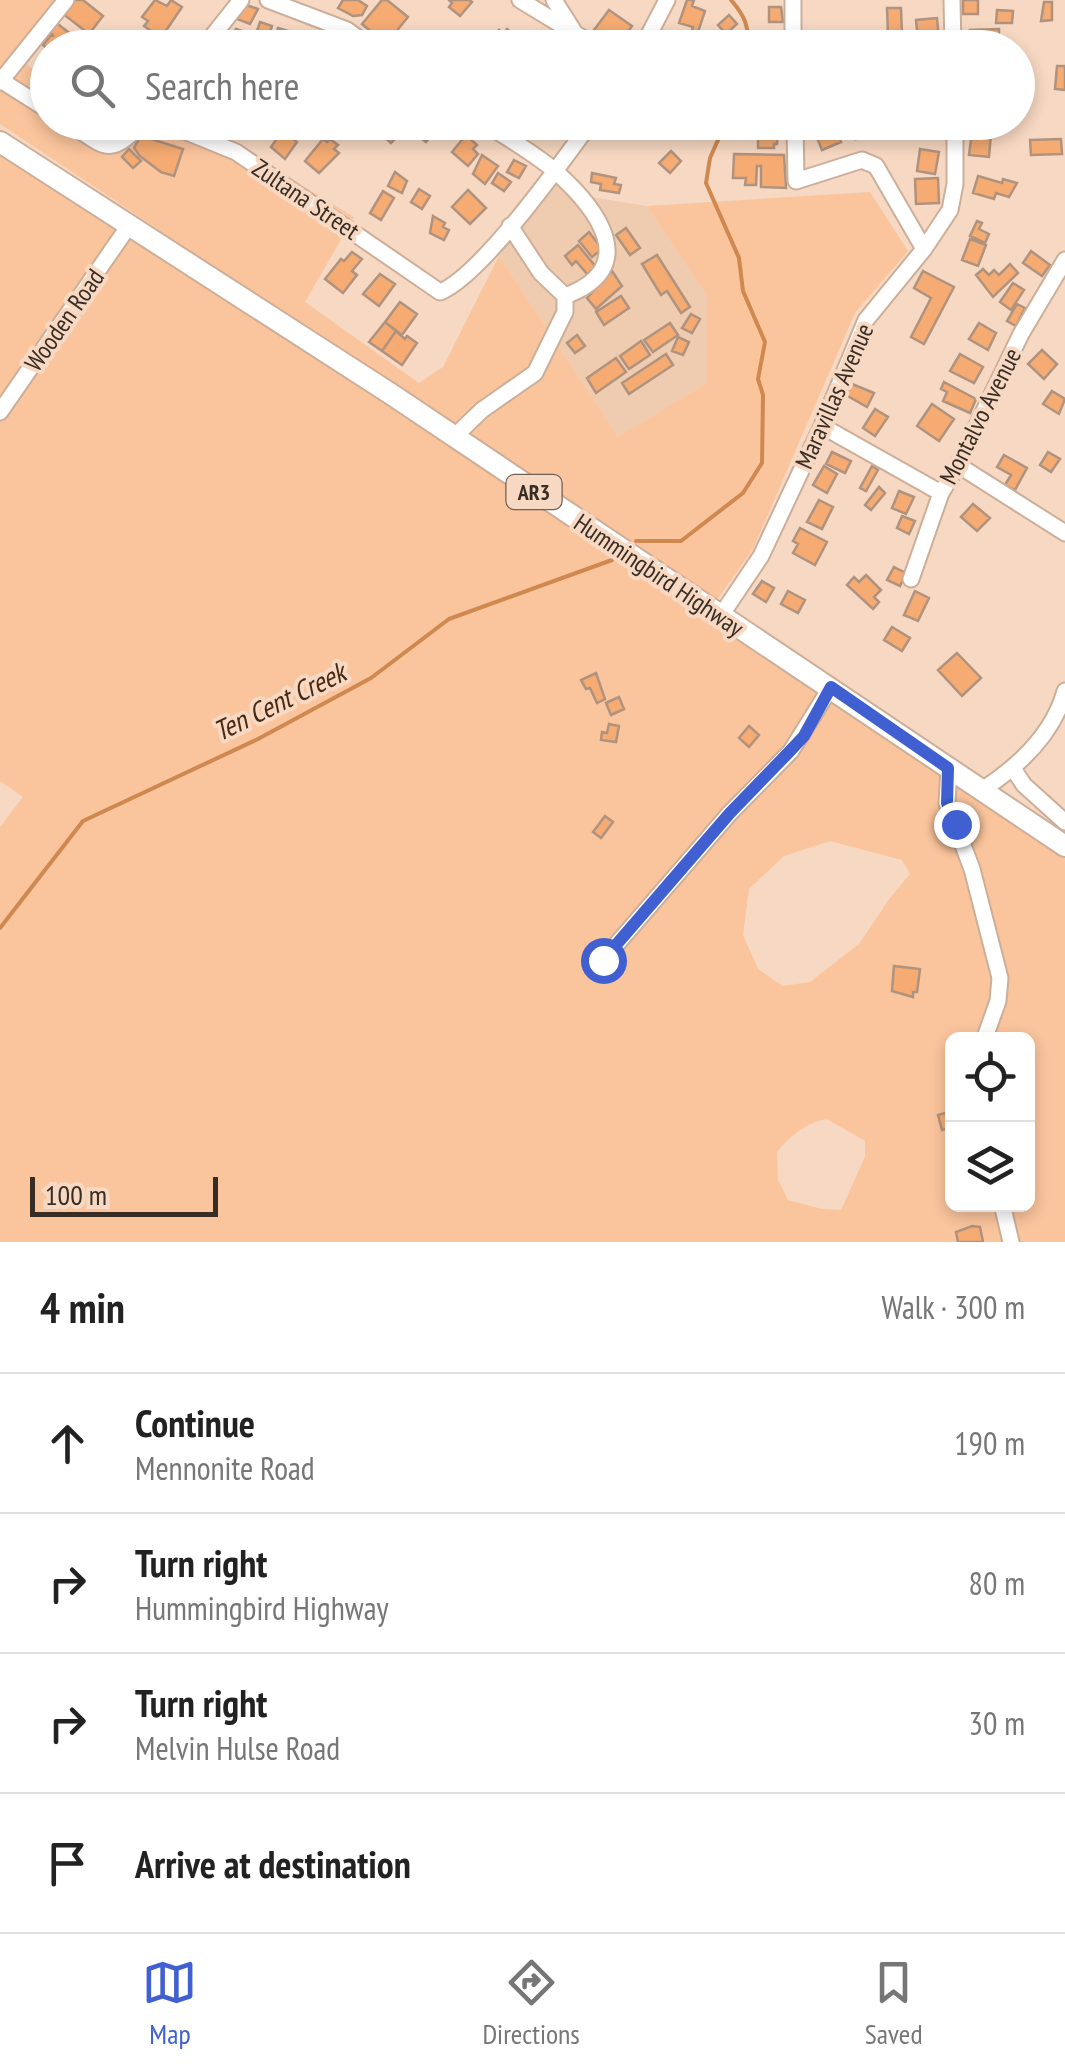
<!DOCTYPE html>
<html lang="en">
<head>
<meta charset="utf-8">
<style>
	:root { --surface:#fff; --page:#f6f6f6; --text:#222; --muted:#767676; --line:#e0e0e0; --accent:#4060d2 }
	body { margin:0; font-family:"PT Sans Narrow",sans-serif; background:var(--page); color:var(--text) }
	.controls { position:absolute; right:30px; bottom:30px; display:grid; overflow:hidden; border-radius:15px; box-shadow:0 5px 15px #0003 }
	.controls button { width:90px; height:90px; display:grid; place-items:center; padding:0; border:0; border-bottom:2px solid var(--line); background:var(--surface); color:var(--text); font:50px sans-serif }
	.scale { position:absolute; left:30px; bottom:25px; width:188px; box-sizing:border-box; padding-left:10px; border:5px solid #382d24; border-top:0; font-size:28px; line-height:35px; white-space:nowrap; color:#382d24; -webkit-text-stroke:8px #f7d8c2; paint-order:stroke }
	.stop { position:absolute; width:30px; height:30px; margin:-22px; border:8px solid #4060d2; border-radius:50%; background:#fff }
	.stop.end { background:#4060d2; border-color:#fff; box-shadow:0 2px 10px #0008 }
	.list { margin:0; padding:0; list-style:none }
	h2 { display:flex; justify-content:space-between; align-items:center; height:130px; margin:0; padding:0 40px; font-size:42px }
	h2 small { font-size:32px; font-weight:400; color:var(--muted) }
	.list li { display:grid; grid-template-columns:65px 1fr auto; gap:30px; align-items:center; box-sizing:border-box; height:140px; padding:0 40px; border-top:2px solid var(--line) }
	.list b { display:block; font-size:38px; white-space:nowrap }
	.list p { margin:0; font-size:32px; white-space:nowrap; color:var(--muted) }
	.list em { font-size:32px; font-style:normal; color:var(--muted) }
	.icon { flex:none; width:55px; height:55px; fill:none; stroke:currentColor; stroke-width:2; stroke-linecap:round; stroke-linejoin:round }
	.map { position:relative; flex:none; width:1065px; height:1242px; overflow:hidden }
	.search { position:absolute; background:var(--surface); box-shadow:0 5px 15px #0003; left:30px; right:30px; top:30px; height:110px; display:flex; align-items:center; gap:25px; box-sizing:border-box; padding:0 35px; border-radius:55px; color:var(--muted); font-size:38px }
	.sheet { height:690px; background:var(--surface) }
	nav { display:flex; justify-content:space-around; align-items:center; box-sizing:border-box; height:140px; border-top:2px solid var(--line); background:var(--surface); font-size:28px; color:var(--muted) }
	nav a { display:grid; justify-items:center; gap:5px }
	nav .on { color:var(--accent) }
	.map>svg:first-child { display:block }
</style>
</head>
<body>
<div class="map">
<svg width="1065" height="1242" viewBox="0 0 1065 1242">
	<rect width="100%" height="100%" fill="#f7d8c2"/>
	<path fill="#efcbb0" d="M565 172 590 197 647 206 708 295 707 383 618 437 499 256Z"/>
	<path fill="#fac49c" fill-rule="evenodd" d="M0 0H70L22 61 47 80 48 122 199 123 354 217 305 302 419 383 443 367 499 256 618 437 707 383V295L647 206 870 192 908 251 855 313 753 549 716 601 0 124Z
		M0 143 1065 854V1242H0V827L23 797 0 781ZM830 841 902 860 910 874 890 898 859 944 810 982 783 986 758 969 743 935 749 889 784 856ZM952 1040H1028V1204H952ZM827 1119 865 1141V1157L841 1210 822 1209 788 1200 778 1180 777 1152C791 1135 805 1123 827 1119Z"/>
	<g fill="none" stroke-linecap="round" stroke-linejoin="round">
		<path stroke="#cf884f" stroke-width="4" d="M731 0C744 15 751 28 746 48
			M636 541H681L743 493 762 463 763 395 758 379 765 342 743 291 739 258 706 183 710 158 726 122
			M0 928 83 821 258 739 371 678 449 619 612 560"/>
	</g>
	<path fill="#f5ab72" stroke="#b0937f" stroke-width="2.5" d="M71 0H83L103 16 89 34 62 13Z
		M155 0 167 6 171 0 182 7 161 38 144 26 148 21 142 17Z
		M343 0H358L367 6 362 15 353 16 338 8Z
		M382 0H387L408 17 386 44 362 24Z
		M449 0H469L472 2 460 16 449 7 452 3Z
		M687 0H694L692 6 705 11 697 35 691 33 693 27 679 23Z
		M963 0H978V14H963Z
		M1044 2H1052V20L1041 21Z
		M246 5 258 9 250 24 237 19Z
		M769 7H781L783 22H769Z
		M887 8H901L902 35 888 36Z
		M609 10 632 26 617 47 594 30Z
		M997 10 1013 11 1012 23H996Z
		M729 15 737 24 726 34 718 25Z
		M937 18 939 39 918 41 916 20Z
		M54 21 77 39 73 44 77 48H48V69L38 60 46 48 43 45 51 35 54 36 47 30Z
		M260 22 272 26 268 38 256 34Z
		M278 28 292 32 290 40 295 41 294 46 275 39Z
		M236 29 264 39 261 48 226 45Z
		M507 29 517 38 509 46 492 39 499 30 503 34Z
		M999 29V48H970V30Z
		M414 32 435 48H403Z
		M1057 66H1065V90L1055 89Z
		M241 122H266L260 130 253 124 245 134 237 128Z
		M393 122 403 130 391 143 382 135Z
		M422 122H454L442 138 434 132 426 142 414 133Z
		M629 122H652L642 135Z
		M869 122 873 132 856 139 850 124Z
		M916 122H933L934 132 917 133Z
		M758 127 778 130 777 144H774V148H758Z
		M834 127 841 142 822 150 816 135Z
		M282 131 297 142 285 159 271 147Z
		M972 132 991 134 989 157 969 155Z
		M466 135 477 145 473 149 478 154 468 166 452 152Z
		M145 137 183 149 174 176 161 172 140 156 134 148 139 139Z
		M323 139 327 142 330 139 338 145 334 149 339 153 319 173 305 161Z
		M1061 139 1062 154 1031 155 1030 140Z
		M129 149 141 161 133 168 122 157Z
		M920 149 939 152 935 174 917 171Z
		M671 151 681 161 670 173 659 163Z
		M734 154 784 155 786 188 761 187V166H757L756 185H745L746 178H733Z
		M482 155 498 166 485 184 473 174Z
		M514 160 526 166 519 178 507 172Z
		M395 172 407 181 402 193 388 186Z
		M498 173 511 182 504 191 492 183Z
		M592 173 616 178 614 184 621 185 619 193 600 190 601 184 591 182Z
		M978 176 1002 183 1003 179 1017 183 1009 197 996 193 994 199 973 193Z
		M938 178 939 203 916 204 915 179Z
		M419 189 430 196 422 209 411 202Z
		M468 190 486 208 470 224 452 207Z
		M383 191 394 198 381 220 370 213Z
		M433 216 445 223 443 227 449 230 444 240 430 233Z
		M977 221 982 223 979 229 989 234 985 243 970 236Z
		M626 228 640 248 630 255 616 235Z
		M589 232 602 249 592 257 579 241Z
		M970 239 986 245 978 266 962 260Z
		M578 245 596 267 587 274 576 261 572 265 565 256Z
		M1031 251 1050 265 1042 276 1023 263Z
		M352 252 362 259 352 271 357 275 343 293 325 279 341 259 344 261Z
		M657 255 690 307 681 313 667 291 661 295 642 264Z
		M1010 264 1018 273 993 297 976 275 983 269 989 275 994 270 999 275Z
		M612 271 622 286 596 309 587 298Z
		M923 271 954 287 924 344 911 337 931 298 914 288Z
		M380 274 395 284 379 306 363 294Z
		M1013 283 1024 290 1011 310 1000 302Z
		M621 296 629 308 604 325 596 312Z
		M400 302 417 314 402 335 385 322Z
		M1017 304 1025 308 1016 326 1007 321Z
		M691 314 700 319 692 333 682 328Z
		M385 322 396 331 382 351 369 342Z
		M670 323 678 335 653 352 644 340Z
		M979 323 996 333 988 350 969 339Z
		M396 331 405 339 407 336 417 343 402 365 382 351Z
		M577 335 585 346 575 353 567 343Z
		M678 337 689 342 683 355 672 351Z
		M641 341 650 355 629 369 620 356Z
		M1042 350 1057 364 1044 379 1028 364Z
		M666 354 673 365 629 394 622 383Z
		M960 354 983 367 974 383 950 371Z
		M616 358 626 372 596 393 587 378Z
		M944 382 976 399 970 413 943 401 947 392 941 389Z
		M852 384 874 393 867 407 846 395Z
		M1052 391 1065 399 1059 414 1043 404Z
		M932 404 954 419 939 441 917 426Z
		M875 409 888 417 875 436 863 428Z
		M832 452 851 461 845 473 826 464Z
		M1048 452 1060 459 1051 472 1040 465Z
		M1004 455 1027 468 1015 490 1005 485 1011 475 997 467Z
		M824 466 837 474 827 493 813 485Z
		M872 466 878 470 866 491 860 488Z
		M879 487 885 493 871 510 865 505Z
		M899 491 914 497 906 514 892 508Z
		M819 500 833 507 822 529 807 522Z
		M973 504 990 518 977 531 961 517Z
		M902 516 915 521 909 534 897 528Z
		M800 528 827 542 815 565 793 553 798 544 793 541Z
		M894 567 906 573 900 586 887 580Z
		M866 575 881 590 874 597 879 602 873 609 847 585 854 577 859 582Z
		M762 581 774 588 766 602 753 594Z
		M788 591 805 600 798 613 781 604Z
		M915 591 929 598 918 621 904 615Z
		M892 627 910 638 902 651 884 640Z
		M957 653 981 678 962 696 938 670Z
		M596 673 605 699 597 703 590 688 586 689 581 680Z
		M619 697 624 709 611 715 606 703Z
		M609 724 619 726 616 742 601 740 602 732 607 733Z
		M749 726 759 735 749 747 739 738Z
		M605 816 613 822 601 838 593 832Z
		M894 966 920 969 917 992H913V997L892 991Z
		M952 1111V1127L942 1130 938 1115Z
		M972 1226 980 1227 983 1242H958L956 1232Z"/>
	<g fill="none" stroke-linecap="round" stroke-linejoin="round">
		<defs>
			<path id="minor" d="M268 0 347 30 372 48
				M520 0 599 48
				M554 0 573 30
				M793 0V48
				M952 0 953 48
				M203 48 241 0
				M642 48 667 0
				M2 81 48 110
				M0 82 66 0
				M67 122C106 147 108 159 143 122
				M162 122 236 152 440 292C481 276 562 162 591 122
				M483 122C507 138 534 153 555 171 598 209 642 268 565 296L541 273 510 226
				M795 122 796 181 862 160 876 166 924 249
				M0 412 128 227
				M822 426 941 493
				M453 438 482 410 535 373 565 312V296
				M958 465 1065 533
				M911 579 941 493 958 465 1021 334 1065 260
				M720 617 761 556 822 426 866 320 924 249 950 210 955 184V122
				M949 768 947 803 972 869 1000 978 998 1001 984 1040
				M1014 770 1024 785 1065 822
				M982 790C1019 766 1053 735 1065 691
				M603 960 730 813 791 751 831 687
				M1002 1204 1011 1242"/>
			<path id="major" d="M0 142 391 394 1065 846"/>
		</defs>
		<use href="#minor" stroke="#ccae99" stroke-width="19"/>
		<use href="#major" stroke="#ccae99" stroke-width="24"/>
		<use href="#minor" stroke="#fff" stroke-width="15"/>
		<use href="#major" stroke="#fff" stroke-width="20"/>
	</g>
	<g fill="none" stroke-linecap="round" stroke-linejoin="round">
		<path stroke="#4060d2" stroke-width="12" d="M603 960 730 813 790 751 804 736 831 687 948 768 947 803 956 824"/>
	</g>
	<g text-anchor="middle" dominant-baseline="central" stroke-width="8" stroke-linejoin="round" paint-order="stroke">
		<rect fill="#f7d8c2" stroke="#716053" stroke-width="2.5" x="506.5" y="475" width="55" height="34" rx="8"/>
		<g font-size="22" font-weight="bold" fill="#382d24">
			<text x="534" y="492">AR3</text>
		</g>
		<g font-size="25" fill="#382d24" stroke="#f7d8c2">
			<text transform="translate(306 199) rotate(34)">Zultana Street</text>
			<text transform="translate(64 320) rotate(-55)">Wooden Road</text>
			<text transform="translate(834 396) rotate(-66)">Maravillas Avenue</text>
			<text transform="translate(980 416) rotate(-63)">Montalvo Avenue</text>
			<text transform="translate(659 575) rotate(34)">Hummingbird Highway</text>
		</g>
		<g font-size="28" font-style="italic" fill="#472911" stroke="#f7d8c2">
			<text transform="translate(279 701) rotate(-26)">Ten Cent Creek</text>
		</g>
	</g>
</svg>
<div class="controls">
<button><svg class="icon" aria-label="locate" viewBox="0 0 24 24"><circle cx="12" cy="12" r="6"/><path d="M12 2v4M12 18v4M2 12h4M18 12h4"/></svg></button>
<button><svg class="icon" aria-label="layers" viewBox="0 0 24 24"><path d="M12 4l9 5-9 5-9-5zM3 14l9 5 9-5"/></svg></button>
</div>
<div class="scale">100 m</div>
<div class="stop" style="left:603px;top:960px"></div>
<div class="stop end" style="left:956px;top:824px"></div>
<div class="search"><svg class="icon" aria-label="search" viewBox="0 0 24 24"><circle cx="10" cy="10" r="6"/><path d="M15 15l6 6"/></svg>Search here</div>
</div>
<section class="sheet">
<h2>4 min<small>Walk · 300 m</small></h2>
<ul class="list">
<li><svg class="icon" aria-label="ahead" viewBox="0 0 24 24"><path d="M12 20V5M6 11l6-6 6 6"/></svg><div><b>Continue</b><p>Mennonite Road</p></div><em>190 m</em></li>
<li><svg class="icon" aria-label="right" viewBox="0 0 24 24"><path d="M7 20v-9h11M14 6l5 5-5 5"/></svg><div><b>Turn right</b><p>Hummingbird Highway</p></div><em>80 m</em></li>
<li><svg class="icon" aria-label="right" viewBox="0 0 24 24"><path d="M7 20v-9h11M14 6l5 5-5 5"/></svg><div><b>Turn right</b><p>Melvin Hulse Road</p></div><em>30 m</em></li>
<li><svg class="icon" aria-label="arrive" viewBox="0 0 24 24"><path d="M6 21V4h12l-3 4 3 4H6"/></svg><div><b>Arrive at destination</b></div></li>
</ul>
</section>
<nav>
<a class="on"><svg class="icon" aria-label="map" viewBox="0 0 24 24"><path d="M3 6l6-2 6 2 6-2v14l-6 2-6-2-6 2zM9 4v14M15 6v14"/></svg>Map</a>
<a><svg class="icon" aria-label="directions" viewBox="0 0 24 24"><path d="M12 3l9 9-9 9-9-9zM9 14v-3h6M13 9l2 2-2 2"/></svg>Directions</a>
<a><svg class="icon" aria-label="saved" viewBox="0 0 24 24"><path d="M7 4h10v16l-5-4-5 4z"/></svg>Saved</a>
</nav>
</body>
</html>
